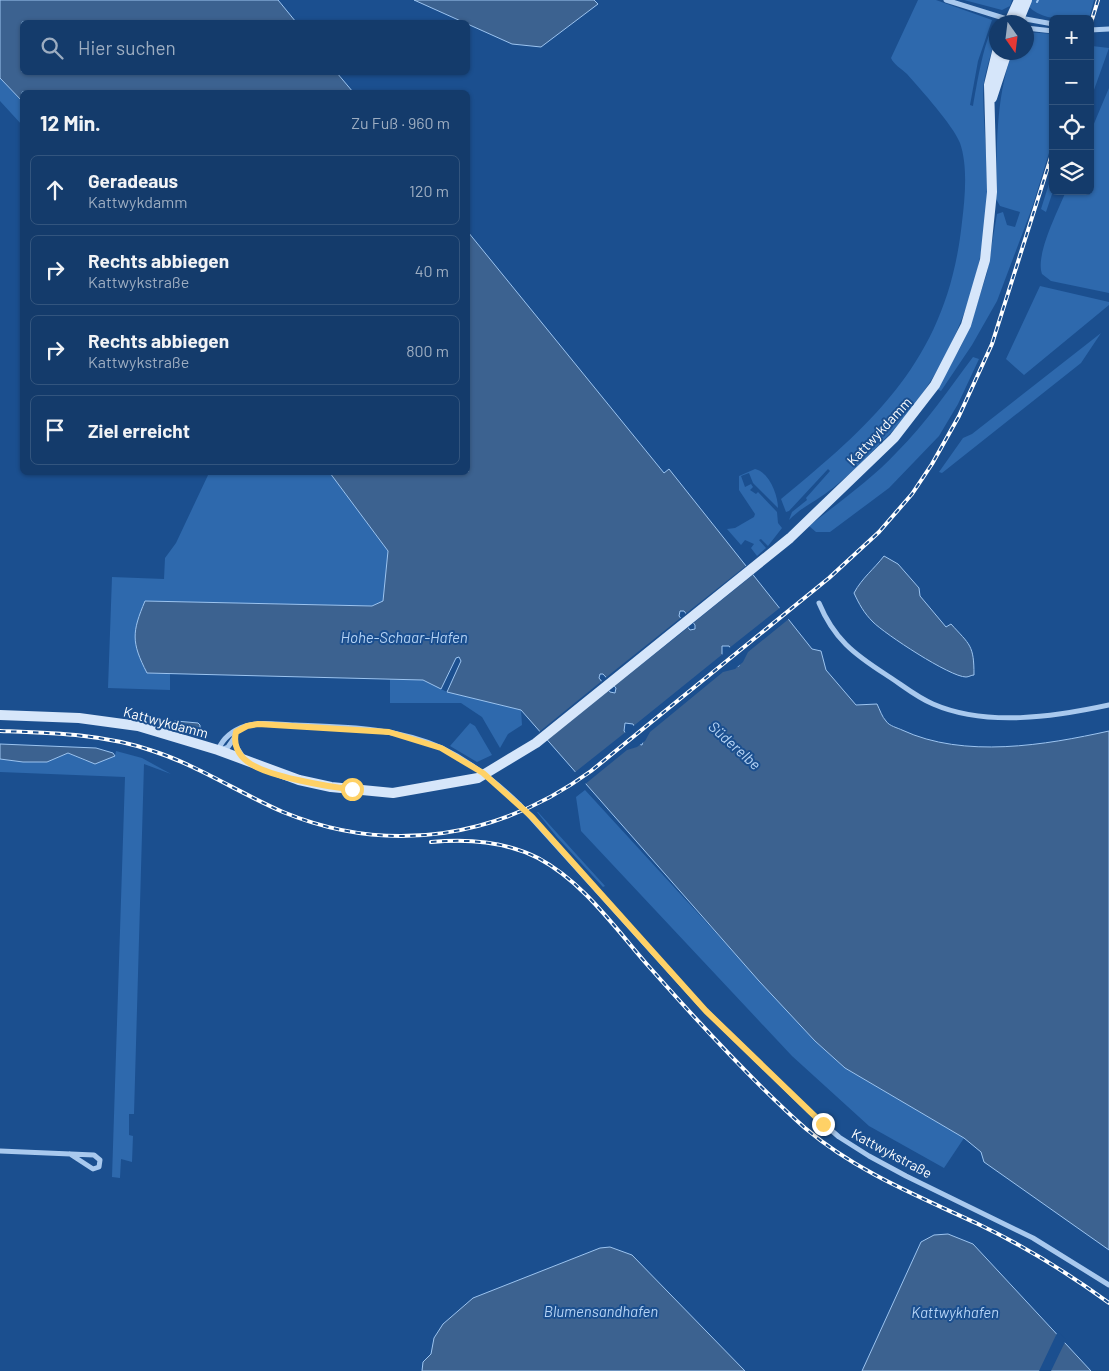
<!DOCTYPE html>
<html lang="de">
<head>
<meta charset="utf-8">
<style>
	:root { --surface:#143b6b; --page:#214673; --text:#f1f3f6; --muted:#9dadc1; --line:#33557e }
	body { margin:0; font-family:Barlow,sans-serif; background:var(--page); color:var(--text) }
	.controls { position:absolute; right:15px; top:15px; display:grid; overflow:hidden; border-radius:8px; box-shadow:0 1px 4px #0004 }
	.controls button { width:45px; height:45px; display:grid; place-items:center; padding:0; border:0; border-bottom:1px solid var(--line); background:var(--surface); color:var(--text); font:25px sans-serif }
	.compass { position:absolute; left:989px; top:15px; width:45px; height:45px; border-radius:50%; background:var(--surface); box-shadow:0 1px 4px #0004; rotate:166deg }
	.stop { position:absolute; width:15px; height:15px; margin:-11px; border:4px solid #ffd166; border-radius:50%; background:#fff }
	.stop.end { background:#ffd166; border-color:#fff; box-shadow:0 1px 5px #0008 }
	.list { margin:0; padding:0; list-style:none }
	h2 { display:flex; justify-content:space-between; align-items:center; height:65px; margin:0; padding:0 20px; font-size:21px }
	h2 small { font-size:16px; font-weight:400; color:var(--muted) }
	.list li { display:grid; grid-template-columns:32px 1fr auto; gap:15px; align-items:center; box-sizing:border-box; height:70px; margin:0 10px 10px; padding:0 10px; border:1px solid var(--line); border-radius:8px }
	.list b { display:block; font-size:19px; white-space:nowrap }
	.list p { margin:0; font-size:16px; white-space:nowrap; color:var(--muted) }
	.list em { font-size:16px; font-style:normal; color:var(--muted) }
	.icon { flex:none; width:28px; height:28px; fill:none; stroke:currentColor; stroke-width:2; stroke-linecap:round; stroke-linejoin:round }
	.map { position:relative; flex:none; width:1109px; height:1371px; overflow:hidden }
	.search { position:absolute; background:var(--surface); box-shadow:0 1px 4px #0004; left:20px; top:20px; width:450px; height:55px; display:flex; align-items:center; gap:12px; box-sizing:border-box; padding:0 18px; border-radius:8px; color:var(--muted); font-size:19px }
	.panel { position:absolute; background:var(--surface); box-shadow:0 1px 4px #0004; left:20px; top:90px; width:450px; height:385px; border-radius:8px }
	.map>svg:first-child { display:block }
</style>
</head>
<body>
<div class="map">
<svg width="1109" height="1371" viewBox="0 0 1109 1371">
	<rect width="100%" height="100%" fill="#1b4f8f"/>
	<path fill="#2e69ad" d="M918 0H936L992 20 978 61 970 105 973 106C976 89 985 32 996 24 996 48 983 70 983 94 984 135 989 175 986 216 979 299 942 383 882 442 862 462 840 485 816 500 806 506 798 511 789 520L792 512 807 500 806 498 830 471 828 469 789 511 786 512 781 499C879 419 948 355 962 222 965 198 968 166 960 143 953 125 921 90 907 74 901 68 894 65 891 58Z
		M964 0H1012L1010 6 1002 10Z
		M1030 0H1094L1089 19C1067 19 1044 22 1028 6Z
		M1027 32 1053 34V140L1032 208 997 301 972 345 941 391 937 389 961 346 971 323 987 273 997 214 1003 212 1007 225 1015 227 1020 212 1000 206 996 199C997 149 995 101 1012 53L1026 52Z
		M1092 46 1109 48 1090 101V50Z
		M0 78 22 101V125L0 101Z
		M1109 88V293L1051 281 1042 274C1035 255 1058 211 1066 191H1090V133Z
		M1053 171V191L1046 212 1041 209Z
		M1040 286 1109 302V305L1024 375 1006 359Z
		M1101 333 1081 363 942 473 939 472 963 438 972 434Z
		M973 357 979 359 958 404 939 436 889 488 830 532H816L809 526C839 502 871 480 897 452 926 423 949 389 973 357Z
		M755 469C769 472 778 495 778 508L753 483 749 473 741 476 745 487 751 484 753 487 750 490 756 494 758 492 777 512 778 523 782 528 768 546 761 539 759 540 766 548 757 556 751 548 754 544 745 540 741 545 727 529 735 528 754 517 755 514 739 490V476Z
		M209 473H330L388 551 383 601 372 606 145 601 147 673 170 674V690L108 688 112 577 164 579 165 558 176 543Z
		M390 679 423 680 447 692 521 710 522 725 508 734 500 748 482 717 461 703H390Z
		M470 723 475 726 492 755 477 762 450 746Z
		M116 751 142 758 171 774 144 764 134 1114H129V1135L133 1136 132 1162 121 1159 120 1178 112 1177 125 777 0 772V759L47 762 68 753 86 761 115 756Z
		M585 790 815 1041 845 1068 964 1138 944 1168 869 1126 792 1056 581 831 576 797Z
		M537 812H538L605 886 603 887 556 836Z"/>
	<path fill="#3c6290" stroke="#9cc4f0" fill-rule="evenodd" d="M0 0H278L296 22H22V72L337 73 353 92H22V101L0 78Z
		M414 0H594L598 4 541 47 512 44Z
		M468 232 664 473 669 469 812 649 821 651 826 670 856 705 877 704C880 710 882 717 886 721 889 726 898 728 902 730 964 759 1046 745 1109 731V1250L984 1162 981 1152 964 1138 845 1068 815 1041 759 981 521 710 447 692 461 661 459 657 456 658 441 689 423 680 147 673C131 642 132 632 145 601L372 606 383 601 388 551 330 473 468 472ZM680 611H684L695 625V629L690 630 679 616ZM722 646H729L739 659V666L735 667 722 654ZM600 674H603L616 688 615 693 610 692 599 678ZM625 723 633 724 643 741 642 745 634 743 624 731Z
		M884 556 898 564 919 588 920 596 946 627 951 624C970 645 974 645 974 675 971 675 969 677 966 677 950 677 885 634 873 622 864 613 859 604 854 593 862 578 874 569 884 556Z
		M176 721 198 723 200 725V731L195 732 171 725V722Z
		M0 744 96 748 113 753 115 756 95 764 68 753 47 762H23L0 759Z
		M948 1234 973 1244 1091 1371H862L921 1242 934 1235Z
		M610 1247 632 1255 745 1371H422L423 1362 431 1354 434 1338 443 1324 473 1298 600 1248Z"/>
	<path fill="#1b4f8f" d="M747 565 754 574 691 625 684 615Z
		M781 607 790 618 748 652 743 662 735 669 723 672 650 732 645 741 637 747 627 750 584 785 574 773 627 731 636 741 640 743V738L631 728 724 653 733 663 737 664V660L728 649Z
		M683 616 690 626 612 688 604 679Z
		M603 680 611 689 546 741 539 732Z
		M1058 1331 1066 1340 1051 1371H1039Z"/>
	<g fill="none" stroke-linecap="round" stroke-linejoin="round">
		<path stroke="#9cc4f0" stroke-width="2" d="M1037 2 1038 0"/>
		<path stroke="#a9c9ee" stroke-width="5" d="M946 0 1010 20
			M1020 18 1053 24
			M1026 28 1053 31
			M1090 30 1109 29
			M819 603C834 639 854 654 885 674 901 684 916 697 933 704 986 727 1054 717 1109 705
			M234 738 236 746 243 757
			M218 750C223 738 233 730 246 726 261 721 280 725 295 725 345 727 395 727 442 748 471 762 496 782 519 804L703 1008 808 1110 839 1137 869 1156 906 1176 1033 1238 1109 1285
			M221 750 228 747 235 737
			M0 1151 94 1155 100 1160 99 1167 93 1169 70 1154"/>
		<path stroke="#d6e6fa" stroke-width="10" d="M1009 22 1019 0
			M1018 22 1027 0
			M992 98 1007 52
			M0 715 79 718 138 726 218 750 299 780 331 787 393 793 478 778 536 743 790 538 894 438 935 385 966 325 985 260 992 192 989 85 997 52"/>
		<defs>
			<path id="rail" d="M1090 26 1098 0
				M0 731C52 733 104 734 153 751 199 766 239 793 283 812 390 856 499 838 591 771L829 578 879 532 912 494 932 464 959 416 992 344 1053 151
				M431 842C468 839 504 841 538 858 585 883 617 931 652 970 699 1023 752 1081 805 1128 857 1172 918 1196 978 1224 1024 1246 1068 1273 1109 1303"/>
		</defs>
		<use href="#rail" stroke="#fff" stroke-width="4"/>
		<use href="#rail" stroke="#1b4f8f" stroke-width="2" stroke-dasharray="5.5" stroke-linecap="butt"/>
	</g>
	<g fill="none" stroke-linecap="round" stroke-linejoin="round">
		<path stroke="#ffd166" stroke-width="6" d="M352 789C328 787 266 776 248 762 238 755 233 744 236 732L247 726 258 724 389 732 441 748 483 773 532 817 706 1011 823 1124"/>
	</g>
	<g text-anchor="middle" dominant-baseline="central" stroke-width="4" stroke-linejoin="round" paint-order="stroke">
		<g font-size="14" fill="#fff" stroke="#1b4f8f">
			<text transform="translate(879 431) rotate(-47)">Kattwykdamm</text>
			<text transform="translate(166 722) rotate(15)">Kattwykdamm</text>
			<text transform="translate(892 1153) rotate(28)">Kattwykstraße</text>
		</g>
		<g font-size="15" font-style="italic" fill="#b5d3f5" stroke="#1b4f8f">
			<text x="404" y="637">Hohe-Schaar-Hafen</text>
			<text transform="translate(735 745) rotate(42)">Süderelbe</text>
			<text x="601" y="1311">Blumensandhafen</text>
			<text x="955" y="1312">Kattwykhafen</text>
		</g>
	</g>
</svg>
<div class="controls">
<button>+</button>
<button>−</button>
<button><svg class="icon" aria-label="locate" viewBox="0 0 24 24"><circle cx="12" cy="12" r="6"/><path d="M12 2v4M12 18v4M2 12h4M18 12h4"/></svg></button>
<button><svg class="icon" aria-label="layers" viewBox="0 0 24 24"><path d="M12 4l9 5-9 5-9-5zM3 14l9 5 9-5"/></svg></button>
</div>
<svg class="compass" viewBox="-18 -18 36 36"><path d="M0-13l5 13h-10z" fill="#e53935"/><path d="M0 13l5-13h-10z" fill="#9dadc1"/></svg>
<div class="stop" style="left:352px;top:789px"></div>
<div class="stop end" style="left:823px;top:1124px"></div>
<div class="search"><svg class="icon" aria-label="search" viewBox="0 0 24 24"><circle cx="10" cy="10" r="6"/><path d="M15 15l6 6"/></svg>Hier suchen</div>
<section class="panel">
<h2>12 Min.<small>Zu Fuß · 960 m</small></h2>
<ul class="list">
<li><svg class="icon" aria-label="ahead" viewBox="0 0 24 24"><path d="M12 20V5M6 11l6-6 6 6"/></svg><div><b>Geradeaus</b><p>Kattwykdamm</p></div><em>120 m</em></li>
<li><svg class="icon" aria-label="right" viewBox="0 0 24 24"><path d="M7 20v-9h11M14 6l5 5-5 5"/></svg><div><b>Rechts abbiegen</b><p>Kattwykstraße</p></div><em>40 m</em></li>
<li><svg class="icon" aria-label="right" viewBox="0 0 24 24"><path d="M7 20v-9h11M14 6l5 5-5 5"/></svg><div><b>Rechts abbiegen</b><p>Kattwykstraße</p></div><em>800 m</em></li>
<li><svg class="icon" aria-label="arrive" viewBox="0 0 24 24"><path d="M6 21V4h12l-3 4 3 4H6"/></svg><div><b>Ziel erreicht</b></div></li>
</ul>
</section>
</div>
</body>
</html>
